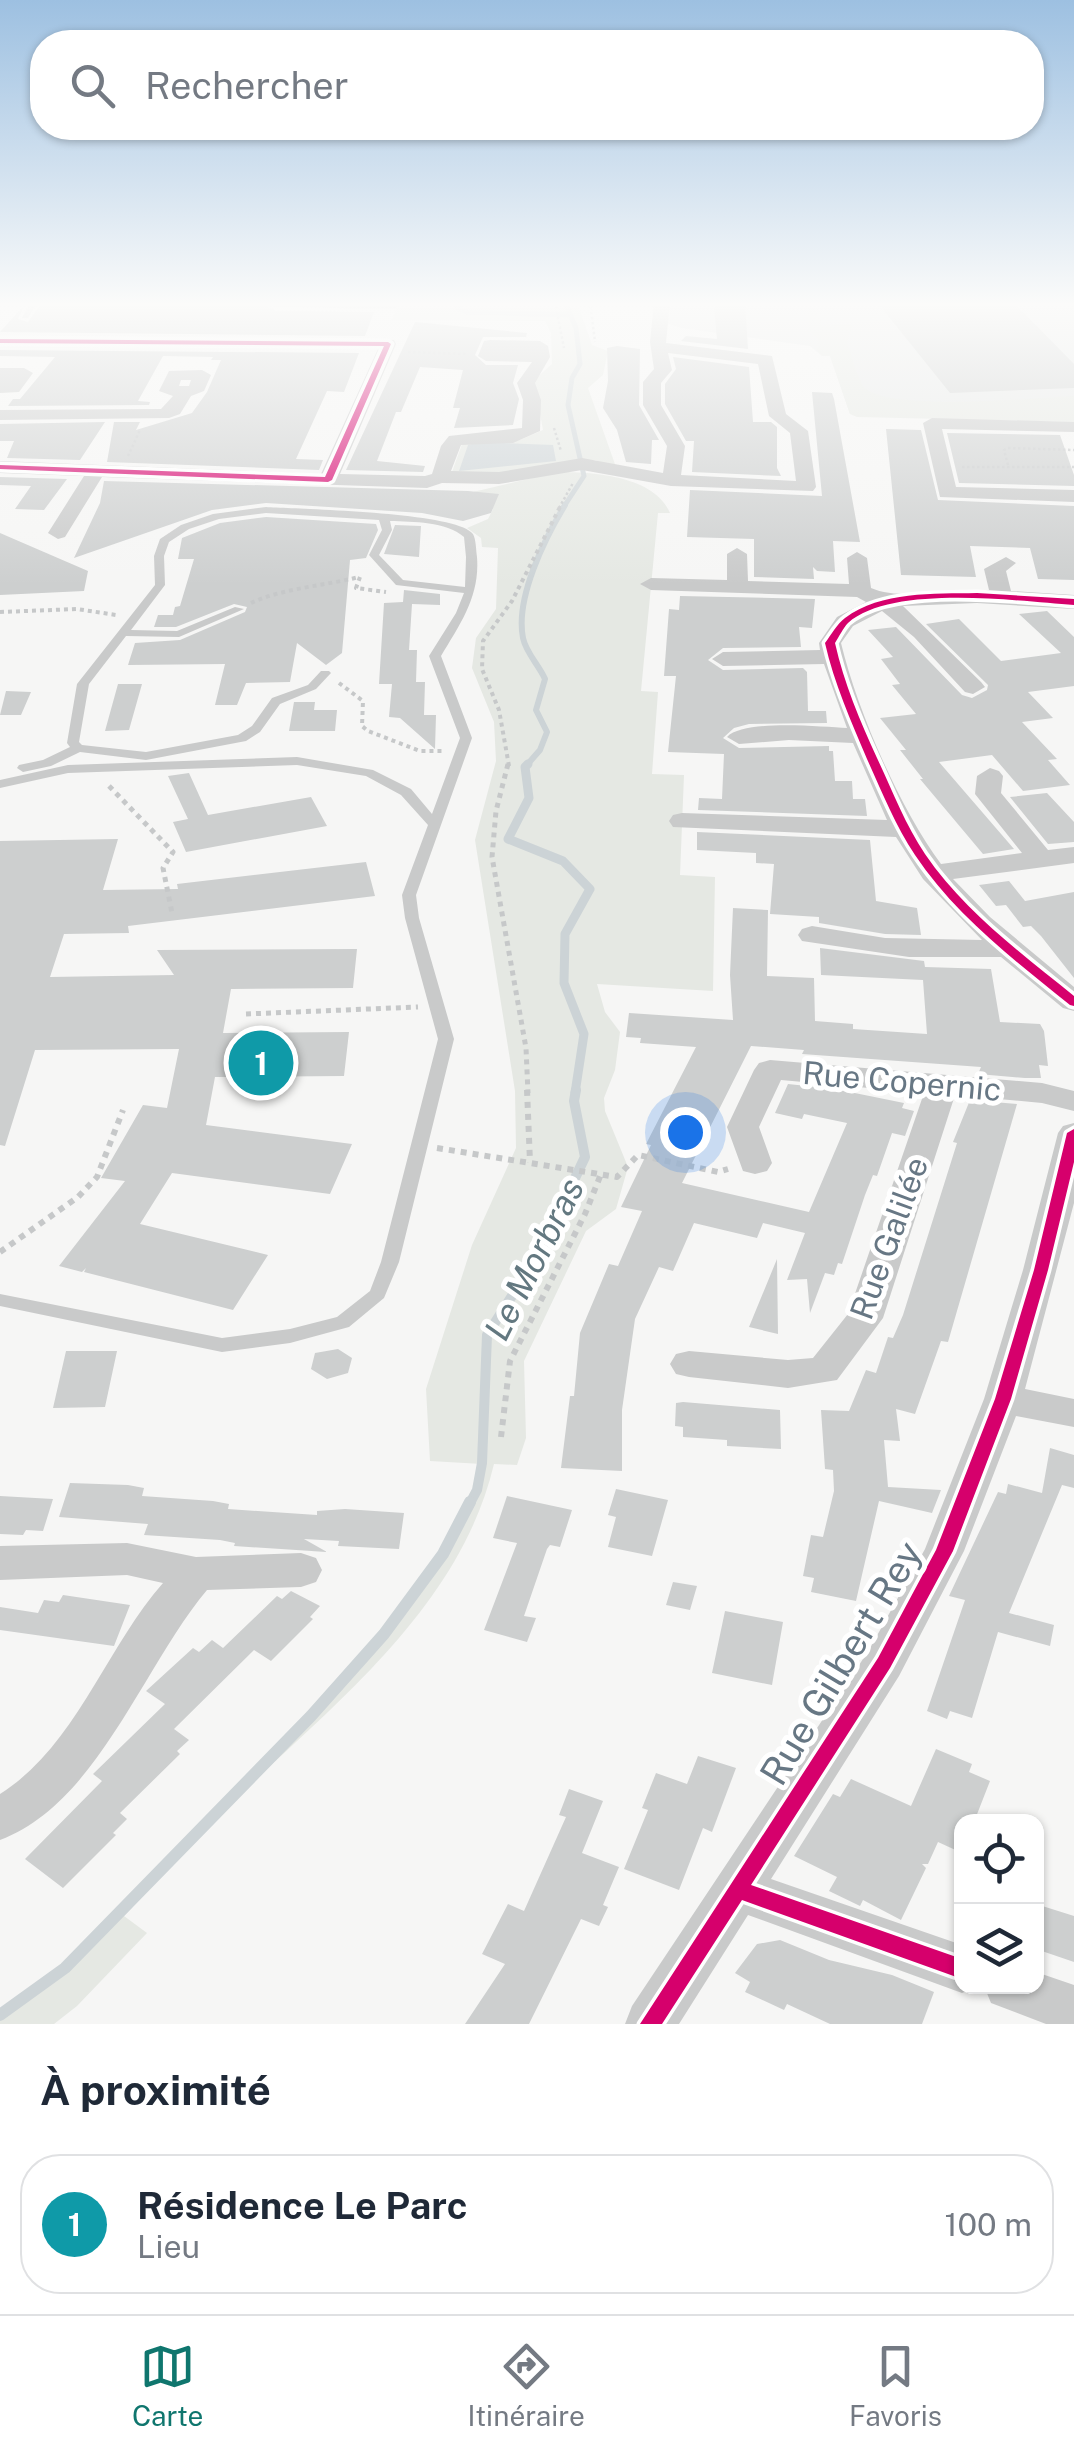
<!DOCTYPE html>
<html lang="fr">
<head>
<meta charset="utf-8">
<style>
	:root { --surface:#fff; --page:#f6f6f7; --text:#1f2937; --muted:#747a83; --line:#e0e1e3; --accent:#0f766e }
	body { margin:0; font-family:"Public Sans",sans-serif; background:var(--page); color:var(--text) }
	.controls { position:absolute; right:30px; bottom:30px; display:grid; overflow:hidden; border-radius:20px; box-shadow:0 2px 8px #0004 }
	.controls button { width:90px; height:90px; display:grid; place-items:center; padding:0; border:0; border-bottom:2px solid var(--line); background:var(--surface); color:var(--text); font:50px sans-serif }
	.you { position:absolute; left:685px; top:1132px; width:35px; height:35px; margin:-25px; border:8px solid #fff; border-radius:50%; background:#1a73e8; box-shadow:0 0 0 15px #1a73e833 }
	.badge { display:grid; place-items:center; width:65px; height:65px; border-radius:50%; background:var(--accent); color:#fff; font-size:32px; font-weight:700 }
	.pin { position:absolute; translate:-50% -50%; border:5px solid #fff; box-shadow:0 2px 10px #0006 }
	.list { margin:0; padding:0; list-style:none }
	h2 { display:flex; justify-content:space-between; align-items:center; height:130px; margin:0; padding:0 40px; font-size:42px }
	h2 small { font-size:32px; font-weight:400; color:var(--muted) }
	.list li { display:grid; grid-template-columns:65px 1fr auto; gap:30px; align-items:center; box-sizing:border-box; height:140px; margin:0 20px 20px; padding:0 20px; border:2px solid var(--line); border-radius:40px }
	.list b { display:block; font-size:38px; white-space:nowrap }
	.list p { margin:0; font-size:32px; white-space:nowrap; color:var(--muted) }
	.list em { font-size:32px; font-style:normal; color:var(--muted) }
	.icon { flex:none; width:55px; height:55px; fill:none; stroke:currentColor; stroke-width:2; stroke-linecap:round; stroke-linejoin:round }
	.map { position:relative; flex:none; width:1074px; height:2024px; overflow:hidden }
	.search { position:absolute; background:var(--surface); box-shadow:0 2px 8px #0004; left:30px; right:30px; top:30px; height:110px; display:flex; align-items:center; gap:25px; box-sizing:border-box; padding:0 35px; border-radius:40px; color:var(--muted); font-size:38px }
	.sheet { height:290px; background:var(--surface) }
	nav { display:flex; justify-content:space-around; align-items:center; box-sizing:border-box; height:140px; border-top:2px solid var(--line); background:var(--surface); font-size:28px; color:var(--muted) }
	nav a { display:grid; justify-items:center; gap:5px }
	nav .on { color:var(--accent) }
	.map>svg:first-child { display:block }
</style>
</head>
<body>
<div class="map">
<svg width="1074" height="2024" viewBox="0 0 1074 2024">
	<rect width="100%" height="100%" fill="#f6f6f5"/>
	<path fill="#e6e8e8" d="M577 302H1074V422L850 414 830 356H822L810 346 682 328 659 321 662 305Z"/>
	<path fill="#e5e8e3" d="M398 302H577L592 345 608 351 603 375 588 388 616 467 595 460 504 474 452 472 462 444 520 440 543 430 534 380 552 364 551 333 545 321 392 320Z
		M807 302H816L822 326 853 324 847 343C852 356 856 376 864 387 885 412 1038 398 1074 396V422L857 417 850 414 830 356H822L817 350 821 343 810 331Z
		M557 472C591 472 654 475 670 513H658L641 691 658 692 652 774 684 775 680 875 715 877 713 991 597 984 605 1012 620 1032 615 1070 604 1098 605 1111 628 1167 616 1209 586 1231 524 1361 526 1438 517 1465 494 1464C462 1599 348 1693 252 1783 207 1826 166 1871 124 1916L147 1933 77 2006 54 2024H0V2015C50 1998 138 1891 178 1849 269 1753 457 1594 482 1464L430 1461 426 1389 472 1245 516 1148 515 1091 475 840 496 761 494 722 472 668 476 638 496 609 498 548 482 547 481 538 467 528 488 519 493 509 478 508 473 492Z"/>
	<path fill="#ccd3d6" d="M479 442 553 445 556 461 459 471 468 445Z"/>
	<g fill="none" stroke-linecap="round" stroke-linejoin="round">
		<path stroke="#ccd3d6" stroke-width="5" d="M460 302 457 308 467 312 570 315
			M563 508 584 476 568 405 572 378 580 364 576 328 565 302"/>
		<path stroke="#ccd3d6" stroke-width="6" d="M526 766 540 750 547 732 536 710 545 679C539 665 526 653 523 638 515 598 545 538 565 505"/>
		<path stroke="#ccd3d6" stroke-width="9" d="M528 764 525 767 529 798 508 839 563 861 590 889 565 934 564 983 584 1034 575 1093"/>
		<path stroke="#ccd3d6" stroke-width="10" d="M469 1505 477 1490 482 1463 487 1335 540 1252 585 1157 574 1101 576 1090"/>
		<path stroke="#ccd3d6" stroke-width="12" d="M0 2015 65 1968 311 1716 384 1634 443 1554 470 1502"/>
	</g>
	<path fill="#cdcfcf" d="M42 302 266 305 276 311 374 312 365 336 0 332 25 304 18 319 28 322Z
		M720 302H745L748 349 681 341 686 336 717 339 714 308Z
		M877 302H1013L1074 364V388L950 393Z
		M415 322 527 333 526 337H483L475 355 486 365H518L513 383 519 399 513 425 454 428 460 408H453L463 370 420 367 401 412H396L377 461 425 466 423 472 346 470Z
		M617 346 640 349 639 405 659 440H652L651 464 626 462 617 430 603 408 608 381 607 348Z
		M0 350 359 353 344 392 327 391 296 459 323 460 319 470 107 462 114 422H140L136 430 192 413 207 392 221 360H211L213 357 163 356 138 401 150 402 149 405 8 406 13 399H20L55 357 0 356Z
		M673 357 749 367 753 422H771L777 427V468L781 476 692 472 694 441H686L665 404V384L676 369Z
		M812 392 832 393 834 399 860 542 833 541 835 572 817 571 813 567 814 579 754 577V539L687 537 690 490 822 496Z
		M105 422 80 460 7 458 14 441H0V424Z
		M886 429 921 430 938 500 1074 506V580L1038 579 1030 548 970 546 976 577 901 575Z
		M947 433 1060 435 1074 475V486L959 483Z
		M0 477 67 479 44 510 15 509 31 486 0 485Z
		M104 481 468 491 499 494 491 513 463 521 422 513 266 503 212 510 74 558 100 503Z
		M266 517 376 524 378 530 366 558 350 560 342 653 326 665 297 643 290 682 246 683 237 705H215L225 664 128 665 135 643 180 640 245 612 247 607 234 604 176 627H154L158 615H173L175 607 180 606 194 559H178L182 538 220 523Z
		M395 525 421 526 419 557 384 554Z
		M0 533 88 571 84 591 0 595Z
		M404 590 440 594V605L412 604 409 650H417L416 682H425L424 715H436L435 749 400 718 389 717 392 684H379L384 603 403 602Z
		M680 596 815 599 812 628 799 627 801 647 723 648 708 660 723 670 803 668 807 672 808 711H826L827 723 749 724 734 728 723 738 739 748 829 746V751H833L835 781H852L853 799H865L867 816 698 810 699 798 722 799 724 754 668 752 676 676H664L669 609 679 610Z
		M1047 611 1074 637V686L1028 692 1053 718 1022 722 1057 759 1048 760 1070 785 1023 791 992 755 939 762 1014 849 983 854 920 779H923L900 750H906L880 718 916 714 892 685 900 684 881 659 893 657 868 630 896 627 962 695 972 698 987 690 988 685 926 624 959 619 1001 661 1061 653 1019 614Z
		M118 684H142L129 730 105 731Z
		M6 691 31 692 21 715H0Z
		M294 702H315L314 710H337L335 731H289Z
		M189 773 208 815 311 797 327 826 186 852 173 822 188 819 168 776Z
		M1047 793 1074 822V842L1048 844 1010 797Z
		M697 832 870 840 876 901 917 908 921 935 885 934 819 923V917L770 914 774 864 756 863V853L697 850Z
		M118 839 103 890 178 889 177 884 366 862 375 896 128 926 129 933 64 934 50 977 174 975 157 950 357 949 353 988 231 989 223 1033 349 1032 344 1076 215 1077 206 1125 352 1144 330 1194 172 1173 140 1224 268 1255 233 1310 84 1272 86 1268 82 1272 59 1266 125 1181 101 1178 143 1105 167 1108 179 1049 35 1050 5 1146 0 1145V841Z
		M1009 881 1025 901 1074 892V978L1041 936 1031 926 1023 927 1006 905 996 906 979 885Z
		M733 908 768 910 767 976 814 978 815 1021 853 1024V1029L927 1034 923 980 821 975 820 948 924 961 925 967 991 969 1000 1022 1040 1024 1044 1031 1048 1066 1039 1065 1041 1078H1025L978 1074 981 1067 802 1054 804 1050 751 1046 682 1183 809 1212 847 1123 804 1114 802 1119 775 1113 788 1084 835 1089 904 1103 902 1108 914 1111 905 1136 892 1133 877 1176 873 1175 865 1195 842 1264 838 1263 834 1275 825 1273 810 1313 807 1279 787 1280 805 1233 763 1223 757 1238 694 1223 673 1271 659 1267 635 1319 622 1410V1471L561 1468 570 1396H574L580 1333 609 1264 618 1266 642 1211 621 1207 651 1145 646 1144 696 1047 640 1043 641 1038 626 1037 629 1013 733 1020 730 975Z
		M970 1100 1017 1104 948 1342 941 1341 915 1414 896 1409 900 1441 884 1440 888 1487 941 1490 932 1513 879 1501 856 1601 811 1592 814 1578 803 1576 811 1535 823 1537 834 1491 833 1470 825 1469 821 1410 849 1411 866 1370 876 1373 888 1337 893 1338 903 1315 957 1143 953 1142Z
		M777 1259 778 1334 749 1327Z
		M338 1349 352 1358 348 1373 327 1379 311 1369 315 1353Z
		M66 1351H117L105 1407 53 1408Z
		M683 1402 780 1410 781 1449 727 1446V1440L683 1437V1427L675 1426 676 1403Z
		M1050 1448 1074 1455V1488L1062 1485 1009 1613 1054 1625 1050 1646 998 1632 972 1718 950 1711 947 1719 927 1711 965 1600 949 1596 998 1492 1006 1494 1008 1484 1042 1493Z
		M70 1483 128 1485 144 1488 142 1496 213 1501 229 1504 228 1509 317 1515V1511L345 1509 404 1513 399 1549 338 1546 339 1541 304 1539 327 1552 234 1546 235 1543 220 1540 144 1535 148 1524 59 1517Z
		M616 1489 668 1500 652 1556 608 1547 616 1517 608 1515Z
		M0 1496 53 1499 43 1531 26 1530 23 1535 0 1534Z
		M507 1496 572 1510 560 1547 550 1545 547 1549 524 1616 536 1618 527 1642 484 1630 517 1543 493 1538Z
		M673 1582 697 1586 690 1610 666 1605Z
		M291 1591 320 1606 310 1617 313 1619 271 1661 254 1650 174 1729 189 1740 177 1751 180 1754 120 1813 127 1819 113 1833 116 1835 63 1888 25 1859 102 1781 93 1774 165 1704 146 1691 193 1648 199 1652 212 1640 223 1648 277 1596 282 1599Z
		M63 1595 130 1605 114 1646 0 1630V1607L38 1613 44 1600 59 1602Z
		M725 1611 783 1622 772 1685 712 1673Z
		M936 1749 972 1764 969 1772 990 1781 974 1822H962V1853L938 1842 928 1864H922L926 1868 901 1920 863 1900 860 1906 829 1891 837 1877 794 1856 833 1794 840 1797 851 1779 911 1806Z
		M698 1756 736 1768 712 1832 703 1828 679 1890 624 1869 648 1810 642 1808 656 1773 687 1784Z
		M569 1789 603 1801 582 1853 619 1867 603 1905 608 1907 599 1926 581 1919 529 2024H465L505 1964 482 1954 508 1904 524 1911 566 1817 559 1815Z
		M1036 1904 1074 1916V1962L1036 1949Z
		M780 1940 829 1960 892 1975 934 1992 922 2024H830L787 2004 784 2010 745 1992 750 1982 735 1973 757 1944Z"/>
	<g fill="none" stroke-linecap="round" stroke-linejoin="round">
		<path stroke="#c6c8c9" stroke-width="2.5" stroke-dasharray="2.5 2.5" stroke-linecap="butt" d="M555 302 564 348
			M590 302 595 342
			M408 352 467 354
			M554 428 561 451
			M128 456 140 430
			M1008 465 1004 450 1008 448 1074 450
			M962 467H1074
			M559 508 573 483"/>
		<path stroke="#c6c8c9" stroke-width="4" stroke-dasharray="4 4" stroke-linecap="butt" d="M360 577 356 588 386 592
			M251 603C284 588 323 586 359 577
			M0 612 77 609 116 615
			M339 683 363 701 362 726 368 731 420 751H444
			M509 766 499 710 482 669 483 641 512 601 561 505"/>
		<path stroke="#c6c8c9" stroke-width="5" stroke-dasharray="5 5" stroke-linecap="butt" d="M508 764 496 811 492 857 526 1048 528 1093
			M109 786 173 852 163 868 172 913
			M246 1014 418 1007"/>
		<path stroke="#c6c8c9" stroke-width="6" stroke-dasharray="6 6" stroke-linecap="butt" d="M527 1090 530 1162
			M437 1148 617 1177 638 1155 718 1172 728 1169
			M0 1252 78 1197 97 1177 123 1110
			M501 1437 510 1361 585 1214 601 1174"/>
		<path fill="#c9caca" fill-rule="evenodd" d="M30 302H38L28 318H22Z
			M266 507C298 509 458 512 473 534 476 539 476 550 477 557 480 596 461 623 441 656L472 738 416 895 419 918 454 1039 399 1262 384 1298 349 1327 290 1343 222 1352 0 1306V1294L222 1338 290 1329 337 1317 370 1291 381 1262 438 1039 405 918 402 895 428 825 401 795 366 776 297 765 68 773 0 788V780L68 765 297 757 373 770 411 789 432 814 460 738 429 656 456 613 464 593 396 585 369 555 382 530 379 520 266 513 219 519 189 529 169 542 164 556 165 585 131 630 177 631 235 607 244 609 179 637 126 636 89 684 79 742 82 745 146 752 238 735 252 726 272 698 308 685 321 671H329L331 673 316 689 280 704 260 732 246 741 146 760 80 752 51 766 23 772 17 768 19 765 43 760 70 747 67 743 77 684 155 585 154 556 160 539 181 525 213 514ZM390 521C413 522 446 521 464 537L466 557 465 587 403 580 379 555 392 530Z"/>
		<path fill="#c9caca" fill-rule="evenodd" d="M268 302H401L403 304 395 309 276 307Z
			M654 302H670L666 343 772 356 786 414 808 431 816 487 813 491 671 486 582 470 499 484 442 483 427 488 102 477 65 537 58 539 48 533 84 476 0 473V461L321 474 378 349 0 346V336L394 340 396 344 340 474 425 476 432 474 441 446 449 436 522 428 523 400 517 383 532 362 486 361 478 356 484 341 490 340 540 341 548 346 550 357 535 383 541 400 540 431 513 443 461 445 451 471 499 472 582 458 663 473 667 446 643 405V382L654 369 650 342ZM668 353 758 364 769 416 790 433 796 481 681 475 685 446 661 405V383L672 370Z
			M0 368H24L33 373 19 392 0 393Z
			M202 370 211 375 204 391 191 396 180 414 169 418 0 420V410L161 409 173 396 159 391 169 371ZM181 380H191L189 386H179Z
			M932 418 1074 422V432L942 429 956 487 1074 490V502L940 497 923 423Z
			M737 548 747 554 748 581 849 584 847 558 857 552 867 558 871 588C900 601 954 589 989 590L984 569 1006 557 1016 563 1006 571 1011 591 1074 595V609L977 603 903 606 981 682 985 687 973 694 965 692 914 637 882 611 853 626 841 643C857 710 900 809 941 864L1022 853 975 794 977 776 990 768 999 771 1003 776 1001 793 1048 850 1074 847V863L953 879 990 917 1074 987V1011L1063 1008 1001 957H909L802 941 798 935 802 929 812 926 885 938 982 940 923 879 896 837 673 827 669 821 673 815 682 813 887 820 853 743 789 740 739 744 727 737C744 719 821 727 847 728L824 664 723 666 712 659 723 652 820 650 819 643 837 617 866 602 857 597 651 590 640 584 651 578 727 580V554Z
			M770 1060 1042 1083 1074 1091V1111L1042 1103 955 1095 883 1318 837 1380 788 1388 689 1377 676 1374 670 1364 676 1354 689 1351 788 1360 813 1358 848 1314 924 1093 781 1080 759 1127 772 1163 767 1171 755 1174 743 1171 727 1127 754 1070 759 1063Z
			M1074 1123V1203L1025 1389 1074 1399V1427L1016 1416 964 1551 899 1676 771 1879 962 1945V1986H978L962 1993 748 1915 679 2024H625L632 2006 869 1650 925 1549 984 1399 1023 1270 1058 1133 1063 1126Z
			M127 1543 196 1557 301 1553 316 1558 322 1570 316 1582 301 1587 207 1590C143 1666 97 1804 0 1840V1794C76 1746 105 1649 163 1583L127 1575 0 1580V1546Z
			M1036 1972 1074 1985V2024H1046L991 2003 984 1986H1036Z"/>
		<defs>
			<path id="cycleway" d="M0 339 388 342 391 344 332 480 328 482 0 469V465L325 477 384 346 0 343Z
				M977 593 1074 599V605C1018 601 892 584 848 623 843 628 839 637 835 643 844 683 860 721 877 758 892 790 905 824 925 854 964 911 1021 953 1074 996V1006L1070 1005C1014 960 955 915 915 855 895 825 882 792 867 759 851 721 834 683 825 643 831 635 837 624 845 618 881 591 934 594 977 593Z
				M1074 1129V1162L1048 1270 1011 1399 953 1551 890 1668 751 1885 962 1959V1979L742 1900 662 2024H640L878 1658 936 1550 995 1399 1034 1270 1067 1133Z"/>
		</defs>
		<use href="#cycleway" stroke="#fff" stroke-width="7"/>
		<use href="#cycleway" fill="#d6006c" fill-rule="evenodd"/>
	</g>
	<linearGradient id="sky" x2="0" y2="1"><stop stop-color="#9dc0e1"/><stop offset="0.52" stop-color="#fbfbfa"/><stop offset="1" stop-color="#fbfbfa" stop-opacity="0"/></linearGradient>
	<rect width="1074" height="585" fill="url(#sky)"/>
	<g text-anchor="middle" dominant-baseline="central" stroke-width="10" stroke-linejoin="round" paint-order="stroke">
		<g font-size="32" fill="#677784" stroke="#fff">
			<text transform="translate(902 1081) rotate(5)">Rue Copernic</text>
			<text transform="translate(889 1238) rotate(-70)">Rue Galilée</text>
		</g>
		<g font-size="35" font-style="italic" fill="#637880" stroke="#fff">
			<text transform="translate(534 1259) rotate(-63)">Le Morbras</text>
		</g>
		<g font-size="38" fill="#677784" stroke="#fff">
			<text transform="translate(841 1663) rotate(-59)">Rue Gilbert Rey</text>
		</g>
	</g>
</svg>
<div class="controls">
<button><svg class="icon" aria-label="locate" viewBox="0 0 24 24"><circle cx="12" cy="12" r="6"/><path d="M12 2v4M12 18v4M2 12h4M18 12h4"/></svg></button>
<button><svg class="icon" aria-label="layers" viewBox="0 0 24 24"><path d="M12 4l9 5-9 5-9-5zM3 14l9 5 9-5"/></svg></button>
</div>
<div class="you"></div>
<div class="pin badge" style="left:261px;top:1063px;background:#0f9aa8">1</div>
<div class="search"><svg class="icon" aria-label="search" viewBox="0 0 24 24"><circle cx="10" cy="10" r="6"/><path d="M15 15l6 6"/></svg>Rechercher</div>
</div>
<section class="sheet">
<h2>À proximité<small></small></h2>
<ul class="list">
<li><span class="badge" style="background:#0f9aa8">1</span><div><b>Résidence Le Parc</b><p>Lieu</p></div><em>100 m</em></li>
</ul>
</section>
<nav>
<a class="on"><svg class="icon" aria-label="map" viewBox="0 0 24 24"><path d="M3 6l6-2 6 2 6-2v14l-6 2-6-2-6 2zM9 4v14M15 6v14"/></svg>Carte</a>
<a><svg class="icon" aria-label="directions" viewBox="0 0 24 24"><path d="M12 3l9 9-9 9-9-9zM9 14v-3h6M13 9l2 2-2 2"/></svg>Itinéraire</a>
<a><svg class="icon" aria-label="saved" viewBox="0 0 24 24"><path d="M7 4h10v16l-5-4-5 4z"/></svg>Favoris</a>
</nav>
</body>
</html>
